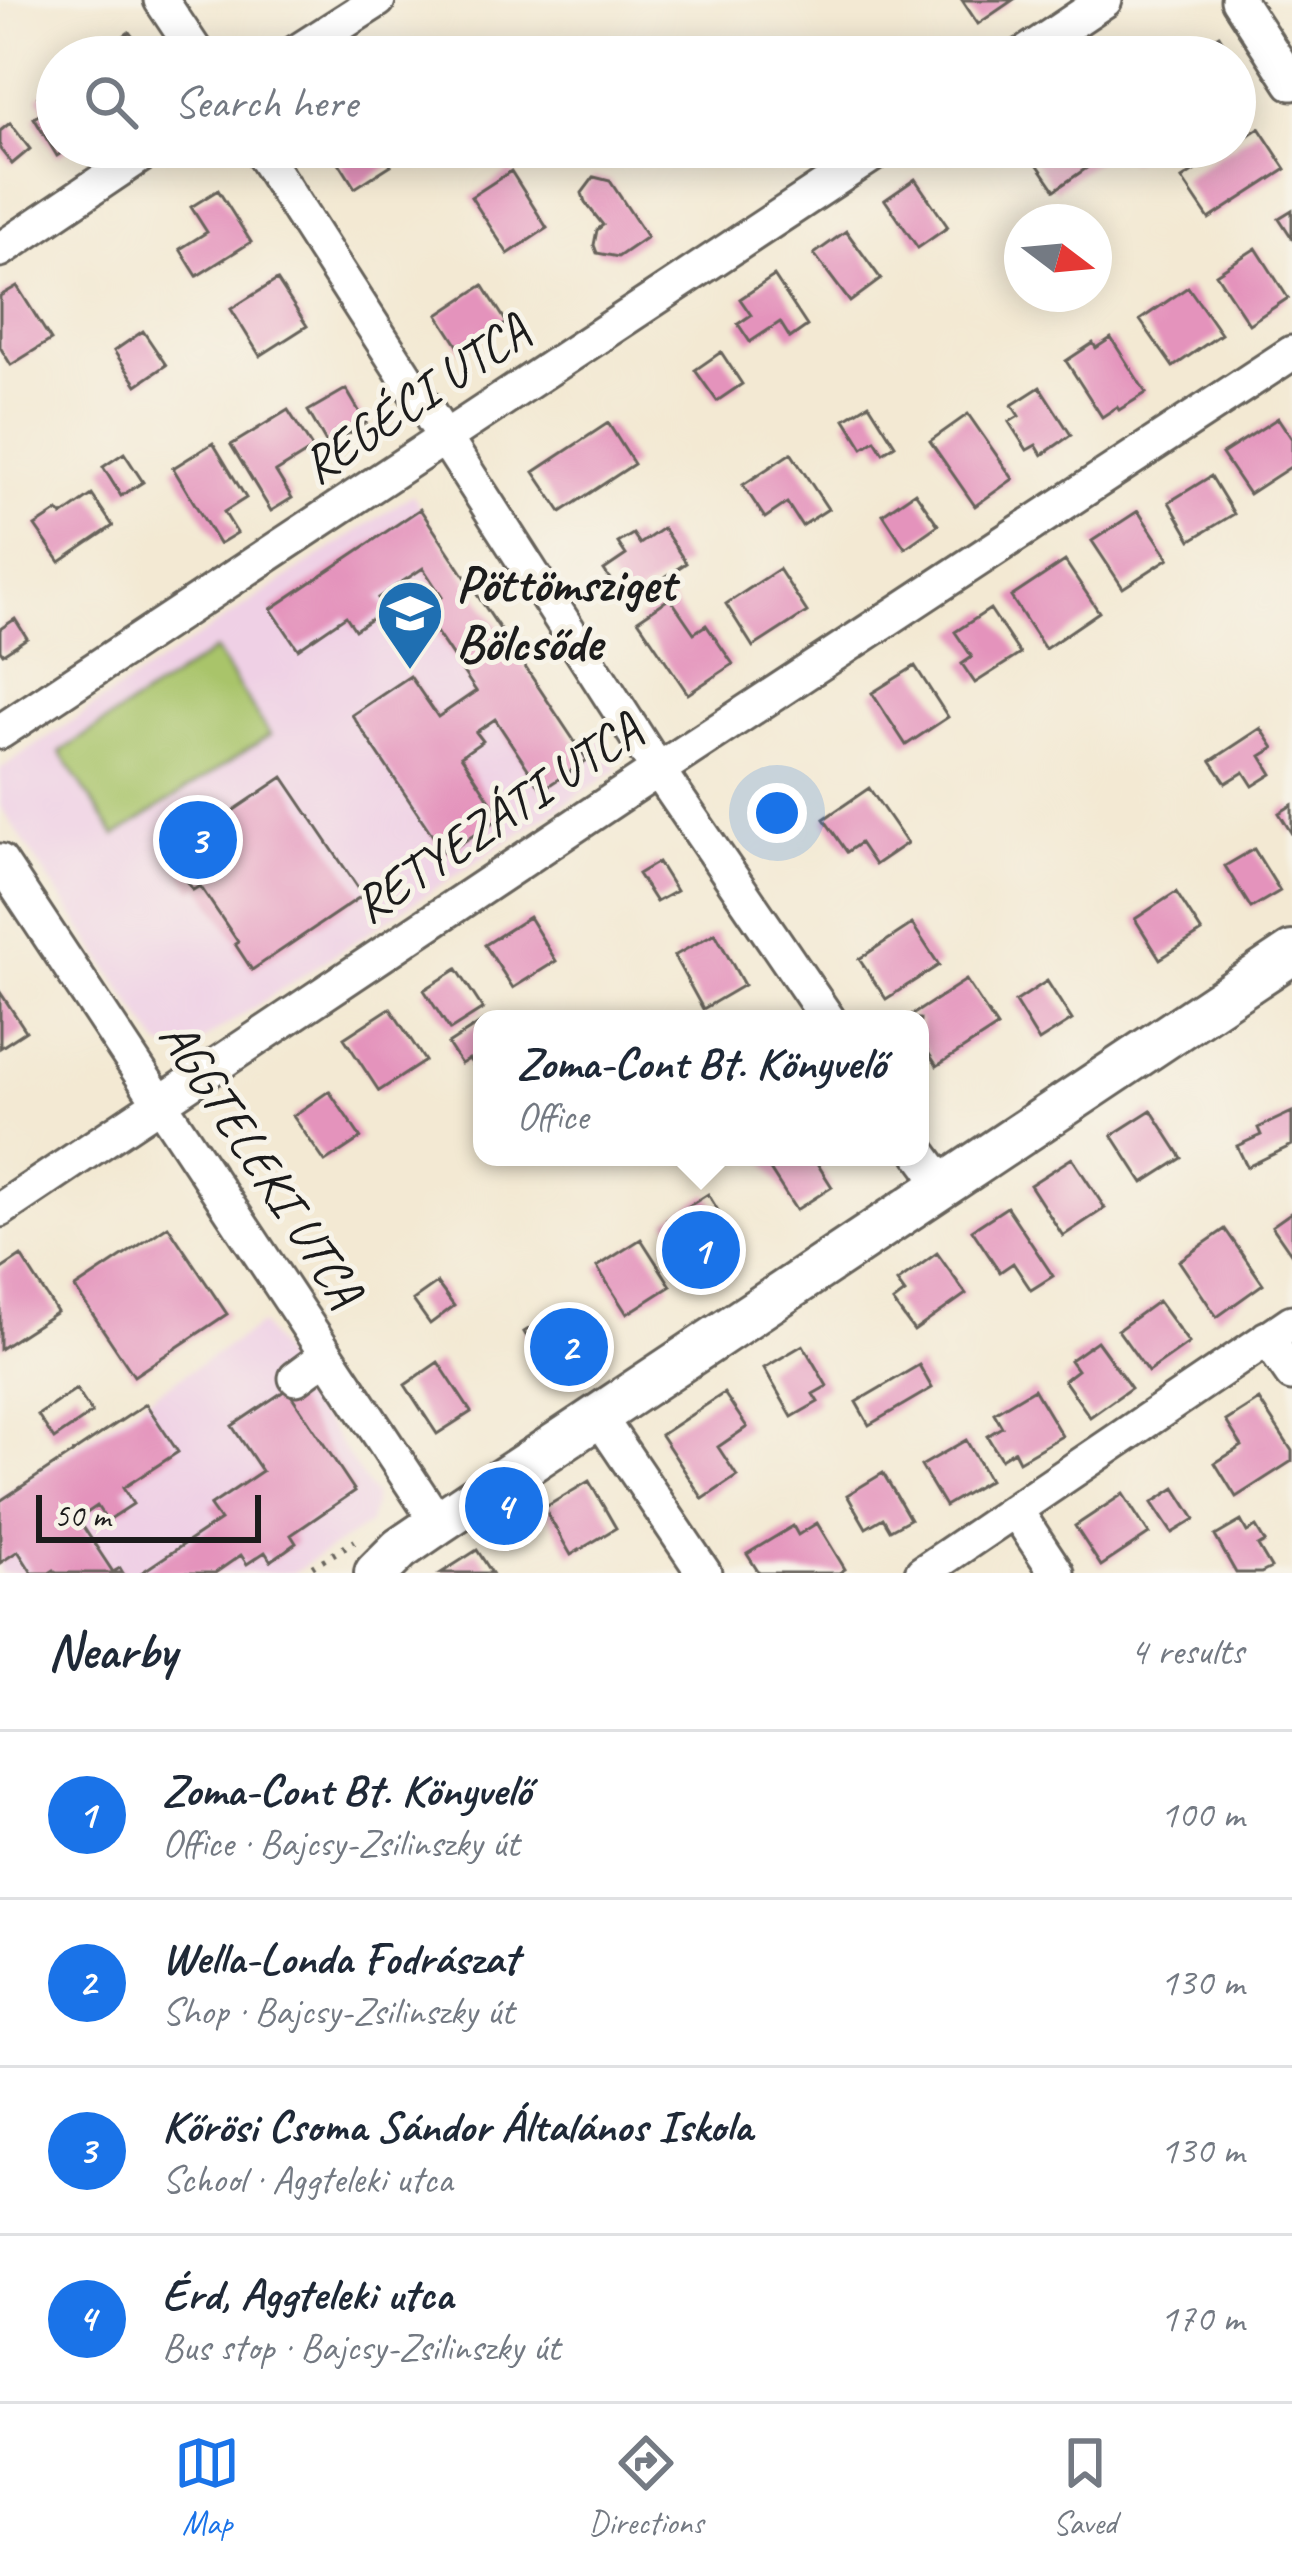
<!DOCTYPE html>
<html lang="en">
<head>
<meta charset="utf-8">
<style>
	:root { --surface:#fff; --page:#f2f2f3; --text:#1f2937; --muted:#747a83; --line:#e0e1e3; --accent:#1a73e8 }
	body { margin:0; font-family:Caveat,sans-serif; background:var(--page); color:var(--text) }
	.compass { position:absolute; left:1004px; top:204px; width:108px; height:108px; border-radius:50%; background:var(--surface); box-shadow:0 6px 30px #0003; rotate:106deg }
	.scale { position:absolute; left:36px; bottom:30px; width:225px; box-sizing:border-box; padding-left:12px; border:6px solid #1c1c1c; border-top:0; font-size:33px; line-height:42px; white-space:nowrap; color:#1c1c1c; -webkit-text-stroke:9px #f7f3e8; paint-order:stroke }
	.you { position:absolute; left:777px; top:813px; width:42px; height:42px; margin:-30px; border:9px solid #fff; border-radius:50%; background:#1a73e8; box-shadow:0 0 0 18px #1a73e833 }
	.badge { display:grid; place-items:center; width:78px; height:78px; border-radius:50%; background:var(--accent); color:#fff; font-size:39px; font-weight:700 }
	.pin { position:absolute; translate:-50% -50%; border:6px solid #fff; box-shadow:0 3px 12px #0006 }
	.popup { position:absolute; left:473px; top:1010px; width:456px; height:156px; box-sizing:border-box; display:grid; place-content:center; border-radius:24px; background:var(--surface); filter:drop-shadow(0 3px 9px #0005); font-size:39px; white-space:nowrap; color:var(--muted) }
	.popup b { font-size:45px; color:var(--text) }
	.popup::after { content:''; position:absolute; left:50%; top:100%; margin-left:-24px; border:24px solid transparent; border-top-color:var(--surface) }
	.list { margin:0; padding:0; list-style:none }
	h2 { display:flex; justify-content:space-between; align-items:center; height:156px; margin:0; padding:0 48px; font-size:51px }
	h2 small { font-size:39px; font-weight:400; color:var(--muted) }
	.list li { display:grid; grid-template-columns:78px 1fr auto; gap:36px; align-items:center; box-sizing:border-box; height:168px; padding:0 48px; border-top:3px solid var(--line) }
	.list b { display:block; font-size:45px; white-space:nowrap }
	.list p { margin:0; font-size:39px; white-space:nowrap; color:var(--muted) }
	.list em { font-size:39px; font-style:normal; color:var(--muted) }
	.icon { flex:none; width:66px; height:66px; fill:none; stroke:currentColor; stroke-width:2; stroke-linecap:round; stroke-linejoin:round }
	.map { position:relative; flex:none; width:1292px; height:1573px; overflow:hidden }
	.search { position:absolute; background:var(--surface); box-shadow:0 6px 30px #0003; left:36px; right:36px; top:36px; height:132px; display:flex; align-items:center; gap:30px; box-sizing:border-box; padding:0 42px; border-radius:66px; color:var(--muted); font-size:45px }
	.sheet { height:828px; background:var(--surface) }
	nav { display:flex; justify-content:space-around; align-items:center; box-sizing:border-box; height:168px; border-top:3px solid var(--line); background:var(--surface); font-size:33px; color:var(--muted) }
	nav a { display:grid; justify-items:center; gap:6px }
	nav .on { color:var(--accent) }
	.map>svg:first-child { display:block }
</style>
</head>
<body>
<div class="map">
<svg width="1292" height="1573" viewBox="0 0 1292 1573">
	<rect width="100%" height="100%" fill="#f7f3e8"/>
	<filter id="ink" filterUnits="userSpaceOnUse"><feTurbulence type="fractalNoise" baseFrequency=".00833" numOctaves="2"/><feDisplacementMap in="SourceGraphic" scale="24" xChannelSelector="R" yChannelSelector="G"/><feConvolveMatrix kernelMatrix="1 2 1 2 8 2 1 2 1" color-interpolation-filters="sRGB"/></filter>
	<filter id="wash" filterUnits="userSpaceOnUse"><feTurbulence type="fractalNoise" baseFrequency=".004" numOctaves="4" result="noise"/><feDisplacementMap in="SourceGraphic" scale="48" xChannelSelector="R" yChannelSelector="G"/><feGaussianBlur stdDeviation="2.7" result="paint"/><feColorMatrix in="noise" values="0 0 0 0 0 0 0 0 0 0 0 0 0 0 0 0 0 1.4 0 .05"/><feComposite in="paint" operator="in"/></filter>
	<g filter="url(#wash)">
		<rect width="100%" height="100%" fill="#f3e9d3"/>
		<path fill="#efd0e5" d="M413 494 420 509 580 749 599 739 618 769 187 1051 160 1046 0 806V769Z
			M261 1324 375 1497 369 1524 292 1573H0V1496Z"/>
		<path fill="#a9c46b" stroke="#627044" stroke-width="3" d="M215 650 270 735 115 836 60 752Z"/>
		<g id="blocks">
			<path fill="#e493bc" d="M962 0H1013L978 24Z
				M129 32 148 57H120L111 45Z
				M1219 35 1232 57H1182Z
				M57 85V147H71L57 156 34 118 46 110 38 97Z
				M10 123 30 149 12 164 0 149V131Z
				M1259 128 1286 169 1209 219 1182 179 1231 147H1235V144Z
				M360 147H379L391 165 355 188 338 161Z
				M737 147H782L787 155 769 166 762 154 747 164Z
				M1049 147H1089L1098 160 1055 190 1033 158Z
				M1119 147H1151L1130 162Z
				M511 171 547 228 508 254 471 197Z
				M594 177 610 181 647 237 618 257 597 253 594 245 597 230 603 225 585 202 582 193Z
				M915 179 948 227 918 248 885 200Z
				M218 190 251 242 197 276 180 249 207 232 191 207Z
				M1292 210V238L1279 218Z
				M846 231 881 279 850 302 814 254Z
				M1256 248 1288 298 1249 324 1216 274Z
				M774 276 807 326 790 338 780 322 750 342 738 324 751 315 740 299Z
				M277 280 307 326 260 356 231 309Z
				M483 285 507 323 462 352 438 315Z
				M17 286 51 340 11 365 0 347V296Z
				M1188 287 1221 334 1173 367 1140 320Z
				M143 331 166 365 137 385 114 351Z
				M1111 338 1146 393 1119 410 1117 407 1102 417 1066 361 1093 343 1096 348Z
				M721 352 742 384 717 401 695 370Z
				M1040 387 1071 435 1042 455 1036 445 1027 450 1009 422 1019 416 1012 405Z
				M346 389 366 423 328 446 308 411Z
				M869 404 895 445 883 453 875 440 863 448 845 419Z
				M288 410 313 449 276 472 292 498 271 511 231 445Z
				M968 414 1013 479 975 506 930 441Z
				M1278 418 1292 439V466L1249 494 1222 454Z
				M608 423 634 464 561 512 534 472Z
				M213 443 246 498 224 512 237 533 219 544 173 468Z
				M124 453 143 482 121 496 103 467Z
				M791 453 828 509 802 526 787 503 765 518 743 485Z
				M1211 476 1234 514 1191 540 1169 502Z
				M915 492 938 525 905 548 883 514Z
				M92 495 113 526 60 562 35 526 58 511 62 516Z
				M420 509 587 760 542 790 495 719 476 732 483 741 461 756 501 817 445 854 352 715 410 676 438 717 476 691 432 626 421 634 410 619 442 597 423 568 378 598 386 609 355 630 346 616 298 649 271 609Z
				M1138 511 1169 558 1123 588 1092 541Z
				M663 528 686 563 626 603 604 570 626 555 618 543 633 534 640 544Z
				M1065 561 1099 612 1045 649 1011 597Z
				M779 569 807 612 753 647 726 604Z
				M670 598 694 633 706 625 733 664 688 694 638 620Z
				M990 609 1020 654 975 683 962 664 972 657 955 632Z
				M15 619 27 638 3 654 0 650V629Z
				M915 666 948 717 906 745 872 693Z
				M1261 728 1274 748 1261 756 1272 774 1253 786 1244 772 1226 783 1211 761Z
				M283 777 363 895 252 970 235 944 238 942 200 886 193 890 169 854Z
				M869 788 907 843 875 865 860 843 847 852 824 819Z
				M1292 805V834L1279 813Z
				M1254 849 1280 891 1251 908 1225 866Z
				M658 862 676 891 656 902 638 874Z
				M1176 892 1202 932 1160 959 1135 919Z
				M529 917 556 961 513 988 485 945Z
				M912 924 939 965 886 999 859 959Z
				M715 933 744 985 703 1009 674 956Z
				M457 969 483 1009 450 1030 424 990Z
				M966 980 997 1027 937 1066 920 1040V1019H914L912 1015Z
				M1047 981 1072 1020 1039 1041 1015 1002Z
				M0 992 26 1031 0 1048Z
				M390 1008 425 1061 379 1091 344 1038Z
				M482 1022V1079L469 1059 461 1064 448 1044Z
				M329 1091 361 1138 325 1162 293 1116Z
				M1151 1110 1182 1158 1143 1183 1112 1135Z
				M1292 1112V1145L1247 1167 1237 1146 1261 1135 1258 1128Z
				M762 1157H813L832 1187 796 1210Z
				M1072 1158 1105 1208 1063 1236 1030 1185Z
				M708 1194 738 1244 697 1269 667 1220Z
				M1007 1207 1053 1276 1031 1290 1013 1263 1000 1272 972 1230Z
				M1292 1212V1255L1272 1226Z
				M168 1226 227 1314 134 1376 75 1288Z
				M1225 1229 1263 1284 1217 1317 1179 1261Z
				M641 1239 671 1286 627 1314 597 1267Z
				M937 1253 966 1294 914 1331 893 1302 905 1293 897 1282Z
				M21 1256 57 1312 0 1349V1270Z
				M437 1283 454 1306 430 1324 413 1300Z
				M1158 1301 1189 1343 1148 1372 1118 1330Z
				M561 1309 586 1351 549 1374 524 1332Z
				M1097 1341 1131 1388 1090 1417 1064 1380 1077 1370 1070 1360Z
				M803 1345 827 1386 813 1394 818 1402 792 1417 764 1368Z
				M438 1362 471 1412 437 1434 405 1385Z
				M919 1365 932 1388 869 1425 856 1402Z
				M76 1389 92 1413 54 1439 38 1415Z
				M287 1389 355 1491 291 1535 296 1543 271 1561 265 1552 247 1564 241 1555 215 1573H141L220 1520 210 1506 262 1471 232 1426Z
				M1034 1389 1062 1436 1019 1461 1014 1451 1001 1459 987 1436 1002 1427 994 1413Z
				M724 1393 747 1427 718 1447 737 1476 703 1499 661 1435Z
				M1259 1400 1292 1451V1461L1236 1497 1215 1463 1242 1446 1226 1421Z
				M146 1404 178 1452 123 1488 133 1504 107 1521 97 1506 78 1519 113 1572 120 1568 123 1573H56L54 1570 49 1573H32L18 1551 0 1563V1501Z
				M966 1440 989 1480 945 1506 921 1466Z
				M883 1473 910 1519 890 1530 883 1518 866 1528 847 1495Z
				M589 1481 616 1528 571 1555 544 1508Z
				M1175 1488 1195 1519 1172 1533 1152 1503Z
				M1123 1494 1149 1534 1101 1566 1075 1526Z
				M1241 1521 1247 1532 1256 1527 1265 1542 1258 1546 1271 1568 1261 1573H1236L1215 1536Z
				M817 1523 845 1569 839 1573H759L747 1554 793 1526 798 1535Z
				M477 1550 492 1573H441Z"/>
		</g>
	</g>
	<g filter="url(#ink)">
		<use href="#blocks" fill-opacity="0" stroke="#67645c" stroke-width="3"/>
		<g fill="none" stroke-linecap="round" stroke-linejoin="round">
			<defs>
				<path id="minor" d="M161 0 199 57
					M1238 0 1292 83
					M289 57 378 0
					M1020 57 1105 0
					M258 147 658 770 828 1019
					M0 250 153 147
					M0 732 884 147
					M0 861 438 1523
					M920 1153 943 1184
					M0 1210 658 770 1292 353
					M1267 1338 1292 1374
					M296 1378 327 1355
					M599 1417 704 1573
					M1016 1511 1057 1573
					M922 1573 1292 1322"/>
				<path id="major" d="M376 1573 400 1549 438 1523 1292 953"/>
			</defs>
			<use href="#minor" stroke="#67645c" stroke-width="39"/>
			<use href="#major" stroke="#67645c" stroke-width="48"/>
			<path stroke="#67645c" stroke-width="6" stroke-dasharray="3 9" stroke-linecap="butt" d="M302 1573 355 1541"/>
			<use href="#minor" stroke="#fff" stroke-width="33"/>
			<use href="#major" stroke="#fff" stroke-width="42"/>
		</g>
	</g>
	<defs>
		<symbol id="school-pin" viewBox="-11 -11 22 30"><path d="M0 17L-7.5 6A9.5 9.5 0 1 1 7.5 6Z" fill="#1f6fb2" stroke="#f7f3e8"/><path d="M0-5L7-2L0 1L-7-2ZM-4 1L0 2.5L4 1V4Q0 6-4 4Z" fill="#fff"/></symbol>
	</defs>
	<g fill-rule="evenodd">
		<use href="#school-pin" x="372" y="575" width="76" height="104"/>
	</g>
	<g text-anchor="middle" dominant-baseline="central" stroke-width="10" stroke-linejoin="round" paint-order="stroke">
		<g font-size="51" fill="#1c1c1c" stroke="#f7f3e8">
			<text transform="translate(415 398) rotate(-34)">REGÉCI UTCA</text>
			<text transform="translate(497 817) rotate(-34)">RETYEZÁTI UTCA</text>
			<text transform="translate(262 1163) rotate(57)">AGGTELEKI UTCA</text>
		</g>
		<g font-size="51" font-weight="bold" fill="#1c1c1c" stroke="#f7f3e8" text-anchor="start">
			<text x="456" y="584">Pöttömsziget<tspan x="456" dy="59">Bölcsőde</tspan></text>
		</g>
	</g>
</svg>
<svg class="compass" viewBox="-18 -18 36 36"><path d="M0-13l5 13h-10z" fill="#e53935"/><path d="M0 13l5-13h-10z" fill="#747a83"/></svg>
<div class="scale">50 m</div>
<div class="you"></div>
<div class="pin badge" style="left:701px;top:1250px">1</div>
<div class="popup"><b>Zoma-Cont Bt. Könyvelő</b>Office</div>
<div class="pin badge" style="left:569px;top:1347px">2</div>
<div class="pin badge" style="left:198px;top:840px">3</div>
<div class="pin badge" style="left:504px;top:1506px">4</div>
<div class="search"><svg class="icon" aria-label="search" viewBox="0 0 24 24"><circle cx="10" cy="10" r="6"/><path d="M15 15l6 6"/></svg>Search here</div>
</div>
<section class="sheet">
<h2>Nearby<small>4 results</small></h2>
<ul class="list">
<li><span class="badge">1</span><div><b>Zoma-Cont Bt. Könyvelő</b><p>Office · Bajcsy-Zsilinszky út</p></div><em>100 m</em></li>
<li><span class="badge">2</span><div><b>Wella-Londa Fodrászat</b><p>Shop · Bajcsy-Zsilinszky út</p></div><em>130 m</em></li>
<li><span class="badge">3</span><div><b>Kőrösi Csoma Sándor Általános Iskola</b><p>School · Aggteleki utca</p></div><em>130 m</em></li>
<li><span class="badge">4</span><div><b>Érd, Aggteleki utca</b><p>Bus stop · Bajcsy-Zsilinszky út</p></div><em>170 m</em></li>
</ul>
</section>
<nav>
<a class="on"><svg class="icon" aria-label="map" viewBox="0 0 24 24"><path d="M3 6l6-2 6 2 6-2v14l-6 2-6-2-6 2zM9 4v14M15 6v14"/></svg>Map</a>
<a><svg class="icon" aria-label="directions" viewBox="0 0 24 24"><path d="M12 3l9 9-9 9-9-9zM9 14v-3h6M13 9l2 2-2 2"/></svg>Directions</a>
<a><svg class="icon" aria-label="saved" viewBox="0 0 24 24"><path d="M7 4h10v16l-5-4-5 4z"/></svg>Saved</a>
</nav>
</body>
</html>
